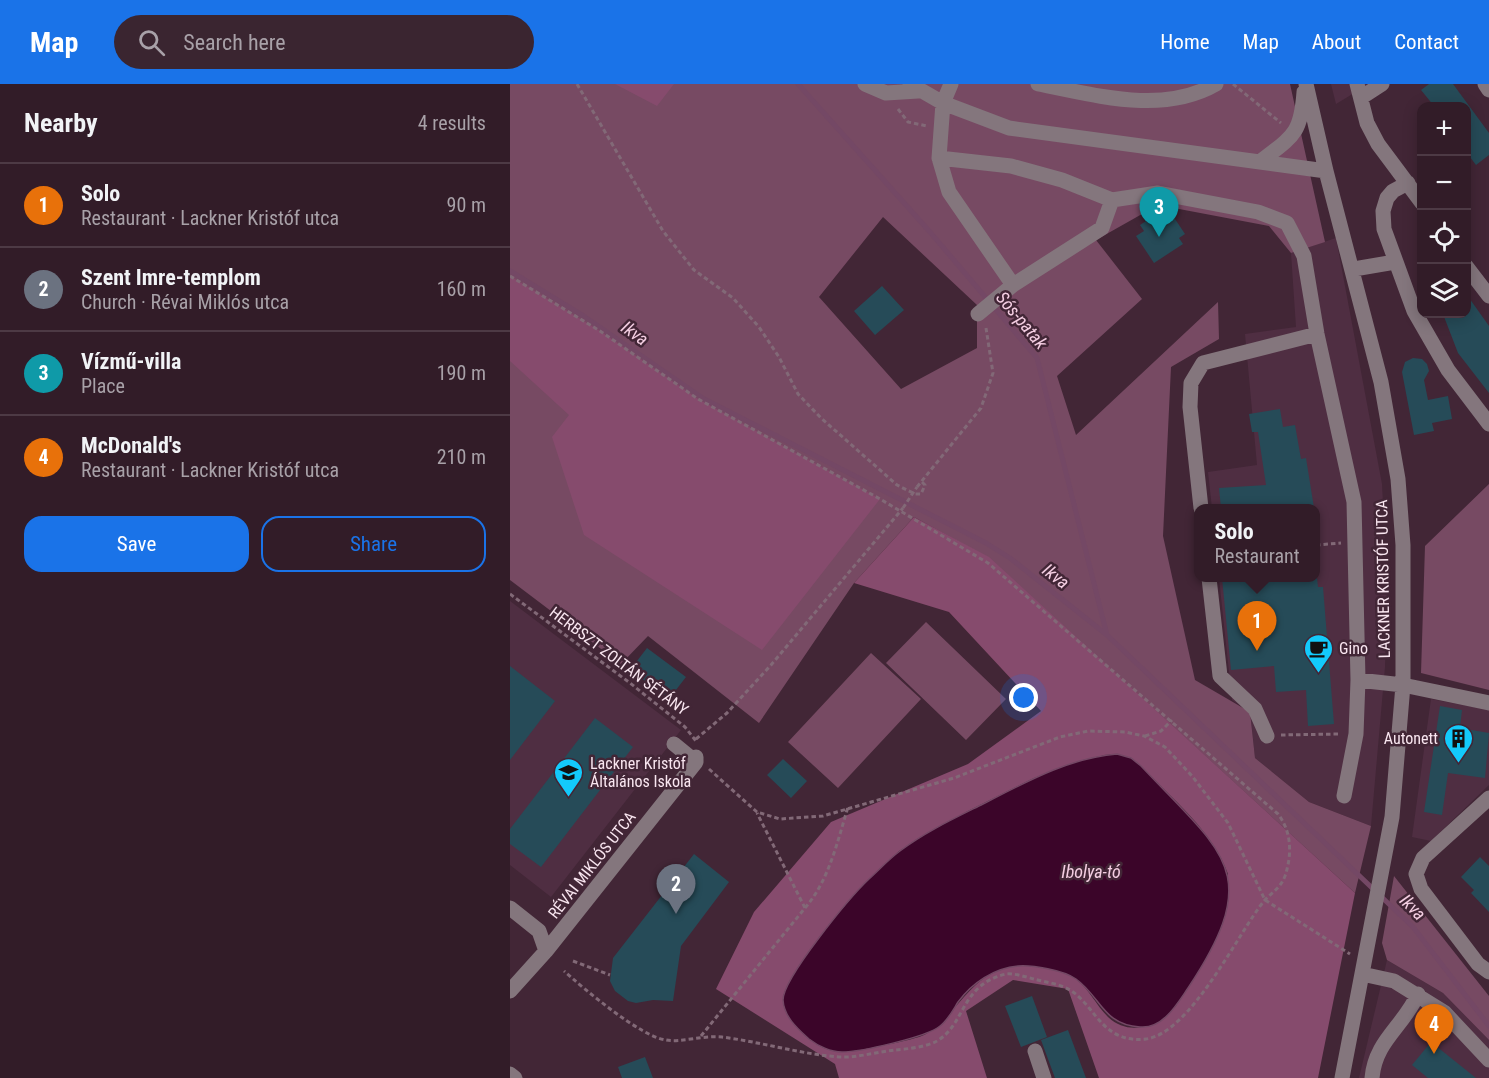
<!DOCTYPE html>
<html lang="en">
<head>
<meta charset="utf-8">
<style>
	:root { --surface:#321c28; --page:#3a2530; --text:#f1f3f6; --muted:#a8a1a8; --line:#4d3a45; --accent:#1a73e8 }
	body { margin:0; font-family:"Roboto Condensed",sans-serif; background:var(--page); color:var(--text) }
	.controls { position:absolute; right:18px; top:18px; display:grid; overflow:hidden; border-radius:12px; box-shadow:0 3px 15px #0003 }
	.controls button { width:54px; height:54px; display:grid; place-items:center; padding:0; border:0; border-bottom:2px solid var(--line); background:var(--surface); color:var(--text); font:30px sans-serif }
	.you { position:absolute; left:514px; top:614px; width:21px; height:21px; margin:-15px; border:4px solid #fff; border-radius:50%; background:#1a73e8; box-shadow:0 0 0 9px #1a73e833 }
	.badge { display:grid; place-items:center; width:39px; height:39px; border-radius:50%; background:var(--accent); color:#fff; font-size:20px; font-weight:700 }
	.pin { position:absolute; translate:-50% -50px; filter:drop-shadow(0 2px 3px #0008) }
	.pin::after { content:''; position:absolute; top:32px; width:21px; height:18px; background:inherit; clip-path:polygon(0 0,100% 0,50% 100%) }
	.popup { position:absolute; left:684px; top:420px; width:126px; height:78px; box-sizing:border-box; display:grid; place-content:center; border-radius:12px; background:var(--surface); filter:drop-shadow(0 2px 4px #0005); font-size:20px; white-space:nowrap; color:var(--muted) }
	.popup b { font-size:22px; color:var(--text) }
	.popup::after { content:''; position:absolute; left:50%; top:100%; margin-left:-12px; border:12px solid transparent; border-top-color:var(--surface) }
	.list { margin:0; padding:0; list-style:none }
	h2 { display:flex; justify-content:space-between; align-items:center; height:78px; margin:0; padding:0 24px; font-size:26px }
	h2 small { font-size:20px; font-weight:400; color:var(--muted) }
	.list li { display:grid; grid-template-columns:39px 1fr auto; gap:18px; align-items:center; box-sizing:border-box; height:84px; padding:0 24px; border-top:2px solid var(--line) }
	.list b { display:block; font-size:22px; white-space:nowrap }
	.list p { margin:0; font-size:20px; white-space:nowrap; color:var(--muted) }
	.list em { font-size:20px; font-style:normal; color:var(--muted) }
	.actions { display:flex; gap:12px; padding:18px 24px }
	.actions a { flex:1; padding:14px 0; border:2px solid var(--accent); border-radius:18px; text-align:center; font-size:21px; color:var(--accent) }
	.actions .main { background:var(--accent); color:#fff }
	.icon { flex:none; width:33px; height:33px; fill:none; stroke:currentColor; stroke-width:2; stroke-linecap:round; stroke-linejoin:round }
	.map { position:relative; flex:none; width:979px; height:994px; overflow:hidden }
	header { display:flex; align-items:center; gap:36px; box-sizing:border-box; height:84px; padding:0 30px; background:var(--accent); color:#fff }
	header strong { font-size:28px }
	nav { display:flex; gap:33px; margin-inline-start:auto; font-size:21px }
	.search { width:420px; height:54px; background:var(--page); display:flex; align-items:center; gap:15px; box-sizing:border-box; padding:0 21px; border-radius:33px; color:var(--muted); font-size:22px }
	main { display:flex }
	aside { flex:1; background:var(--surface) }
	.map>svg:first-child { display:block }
</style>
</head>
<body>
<header>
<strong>Map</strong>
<div class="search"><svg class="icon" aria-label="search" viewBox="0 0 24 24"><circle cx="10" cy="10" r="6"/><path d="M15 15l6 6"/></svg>Search here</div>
<nav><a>Home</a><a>Map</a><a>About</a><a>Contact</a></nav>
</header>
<main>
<aside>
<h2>Nearby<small>4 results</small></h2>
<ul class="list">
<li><span class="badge" style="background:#e8710a">1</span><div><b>Solo</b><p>Restaurant · Lackner Kristóf utca</p></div><em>90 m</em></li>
<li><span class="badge" style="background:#6b7280">2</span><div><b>Szent Imre-templom</b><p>Church · Révai Miklós utca</p></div><em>160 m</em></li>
<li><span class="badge" style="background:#0f9aa8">3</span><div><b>Vízmű-villa</b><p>Place</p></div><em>190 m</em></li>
<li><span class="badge" style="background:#e8710a">4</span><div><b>McDonald's</b><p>Restaurant · Lackner Kristóf utca</p></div><em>210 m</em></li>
</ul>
<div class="actions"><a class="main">Save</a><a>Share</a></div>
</aside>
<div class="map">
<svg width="979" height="994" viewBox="0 0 979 994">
	<rect width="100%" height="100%" fill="#422636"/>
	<path fill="#4f2e42" d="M821 0H859L826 20Z
		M826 154 872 400 877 500 875 583 861 742 799 718 745 674 740 628 722 616 709 494H806V424H702L698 388 747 381 735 250 786 243 781 169Z
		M0 517 171 646 41 813 0 781Z
		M921 615 979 626V701L921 757 902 753Z
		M877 876 933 909 979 956V994H849Z"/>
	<path fill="#774a63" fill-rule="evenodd" d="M0 0H780L815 158 781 169 759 142 648 121 586 156 632 215 547 292 566 351 708 218 709 255 661 283 653 452 685 596 740 628 745 674 799 718 861 742 845 809 479 474 404 433 344 499 249 639 138 552 111 580 0 496ZM373 133 467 221V264L391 305 309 213Z
		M979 400V606L911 589 915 462Z
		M416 538 496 615 456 656 376 579Z
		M361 569 411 615 328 704 278 658Z
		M884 792 979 912V956L933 909 877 876 872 859Z"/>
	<path fill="#864b6d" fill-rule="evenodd" d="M105 0H164L147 22Z
		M0 192 90 247 188 315 370 415 252 566 74 451 42 353 59 331 0 277Z
		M404 433 479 473 845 809 808 994H589L558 905 503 896 456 927 477 994H329L325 980 206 905 244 828 321 738 458 680 531 627 439 528 344 499ZM607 670 621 674 631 682C662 715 703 747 718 790L666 922C648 941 621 954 598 933 586 921 579 905 566 895 553 886 524 881 508 882 461 886 451 928 416 950 402 958 349 965 331 968L333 825 353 801 389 767 456 728 524 694 594 671Z"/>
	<path fill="#3b0529" stroke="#744865" stroke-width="1.5" d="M607 670 621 674 631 682C714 770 755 788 678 904 667 920 653 945 630 943 593 941 591 913 566 895 553 886 523 881 508 882 484 884 462 899 448 918 443 926 438 936 430 942 417 953 350 968 332 968 321 968 308 962 299 955 288 945 274 933 273 916 273 894 340 813 359 795 369 786 379 775 390 767 415 748 445 734 473 720 516 698 559 674 607 670Z"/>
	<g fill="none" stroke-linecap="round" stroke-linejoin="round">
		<path stroke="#744865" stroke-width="5" d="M288 0 420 148 527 274 597 551
			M0 187 75 233 194 315 476 459 500 474 597 551 903 843 979 942"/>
	</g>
	<path fill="#264b58" d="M919 0H943L979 49V71L966 81 957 69V22H924L911 6Z
		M661 129 675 150 669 154 673 160 644 179 626 152 634 147 630 141 645 131 649 137Z
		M372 202 394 226 365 251 344 227Z
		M957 211 979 242V309L948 269 933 230H957Z
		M903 274 912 275 917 280 919 287 914 296 918 316 938 312 942 335 922 339 924 347 904 351 892 288 895 278Z
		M770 325 773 343 785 341 791 375 796 374 804 424H711L709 404 756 401 748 348H742L739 330Z
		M712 494H807L808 503H813L824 640 798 642 796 606 766 608 764 582 721 586Z
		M137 564 176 593 159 615 120 586Z
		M0 582 45 617 0 676Z
		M930 622 952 626 950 644 979 649 975 694 938 689 932 731 914 728Z
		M85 634 123 663 31 783 0 760V745Z
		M273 675 297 697 281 714 257 691Z
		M184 770 219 798 171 862 163 917 143 916 126 919 118 917 105 907 100 897 103 874Z
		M970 773 979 782V828L961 809 964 806 951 793Z
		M522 912 537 953 511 963 495 922Z
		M558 946 576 994H545L531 956Z
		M921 958 966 994H918L902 981Z
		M135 973 143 994H112L108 983Z"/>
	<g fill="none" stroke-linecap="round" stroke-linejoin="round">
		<path stroke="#826977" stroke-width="3" stroke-dasharray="4.5 3" stroke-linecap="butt" d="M67 0 153 147 184 186 223 214 249 243 269 273 288 310 311 334 387 401 405 410H411L415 401 411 397
			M723 0 771 39
			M388 25 398 38 417 42
			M0 192 90 247 188 315 370 415 478 479 768 730C782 748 782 771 775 792 770 805 762 808 754 817 728 849 681 949 636 955 592 960 586 922 560 906 550 900 535 898 524 895 516 893 504 889 496 890 450 901 456 940 427 957 416 963 397 965 385 966 367 968 346 974 329 973 290 970 251 958 212 953 193 951 170 959 156 956 131 953 74 905 54 887
			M407 403 471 324 483 289 476 244
			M806 461 831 459
			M0 510 120 599 175 643 186 657
			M771 651 830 650
			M635 652 651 647 662 636
			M186 655 217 629 261 581 393 424
			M199 685 247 728 270 735 313 732 444 694 550 653 578 647 615 648 634 652 655 663 682 692 718 739 755 816 840 870
			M295 824C319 796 327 759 338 723
			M63 877 100 891
			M191 952 295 824 247 729"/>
		<path stroke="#84767d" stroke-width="15" d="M355 0 376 9 408 7
			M400 0 433 19 429 74 501 82 552 96 602 116 648 109 748 128 777 139 794 172 807 250 844 418 848 596 846 650 834 712
			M441 0 433 19 499 44 816 87
			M528 0C586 11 652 31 706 0
			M796 0 816 87 871 298 888 395 893 461V601L882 733 832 994
			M847 0 857 39 868 60 912 119
			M975 0 979 6
			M852 13 872 0
			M429 74 439 108 503 201 468 230
			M751 77C783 52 791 50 794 8
			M898 99 883 107 877 114 873 127 874 145 904 227 938 286 979 340
			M956 182 979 212
			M844 185 885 178
			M503 201 592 144 602 116
			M691 424 680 323 681 299 693 279 807 250
			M699 494 710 592 745 625 757 652
			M848 596 893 601 979 619
			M164 660 186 678
			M979 714 913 774 906 790 911 805 968 880 979 888
			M0 824 29 847 36 867
			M852 890 884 897 934 928 979 976
			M0 907 36 867 186 678V673
			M525 967 534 994
			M0 990 5 994
			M862 994C865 957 893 943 908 910"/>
		<path stroke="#826977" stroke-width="3" stroke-dasharray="4.5 3" stroke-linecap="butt" d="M393 424 407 403"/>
	</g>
	<defs>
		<symbol id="cafe-pin" viewBox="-11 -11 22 30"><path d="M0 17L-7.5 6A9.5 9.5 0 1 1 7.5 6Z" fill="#13cafb" stroke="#422636"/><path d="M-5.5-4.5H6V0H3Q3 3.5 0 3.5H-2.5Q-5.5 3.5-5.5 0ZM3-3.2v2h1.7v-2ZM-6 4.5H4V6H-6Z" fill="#111"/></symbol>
		<symbol id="building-pin" viewBox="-11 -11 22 30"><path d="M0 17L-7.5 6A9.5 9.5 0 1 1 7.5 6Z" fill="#13cafb" stroke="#422636"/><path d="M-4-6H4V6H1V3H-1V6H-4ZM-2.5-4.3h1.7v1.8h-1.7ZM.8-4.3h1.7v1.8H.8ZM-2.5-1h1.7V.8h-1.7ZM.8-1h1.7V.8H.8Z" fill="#111"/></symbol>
		<symbol id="school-pin" viewBox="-11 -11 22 30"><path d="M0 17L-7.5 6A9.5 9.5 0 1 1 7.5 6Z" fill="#13cafb" stroke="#422636"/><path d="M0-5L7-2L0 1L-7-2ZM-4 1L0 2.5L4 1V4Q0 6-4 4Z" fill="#111"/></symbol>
	</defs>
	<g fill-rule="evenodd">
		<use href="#cafe-pin" x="792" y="548" width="33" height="45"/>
		<use href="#building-pin" x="932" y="638" width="33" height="45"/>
		<use href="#school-pin" x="42" y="672" width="33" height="45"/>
	</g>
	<g text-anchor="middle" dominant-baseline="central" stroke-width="5" stroke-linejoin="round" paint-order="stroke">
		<g font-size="16" fill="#f9e6f0" stroke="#422636">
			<text transform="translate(873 495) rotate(-91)">LACKNER KRISTÓF UTCA</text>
			<text transform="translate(109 577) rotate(37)">HERBSZT ZOLTÁN SÉTÁNY</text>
			<text transform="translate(82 781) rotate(-52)">RÉVAI MIKLÓS UTCA</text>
		</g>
		<g font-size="16" fill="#f9e6f0" stroke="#422636" text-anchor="start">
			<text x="829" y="564">Gino</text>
			<text x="928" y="654" text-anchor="end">Autonett</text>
			<text x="80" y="679">Lackner Kristóf<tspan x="80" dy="18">Általános Iskola</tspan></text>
		</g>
		<g font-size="18" font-style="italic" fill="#f4cee2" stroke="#422636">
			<text transform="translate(512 236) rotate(50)">Sós-patak</text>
			<text transform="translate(125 249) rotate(35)">Ikva</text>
			<text transform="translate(546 492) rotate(38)">Ikva</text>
			<text x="581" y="787">Ibolya-tó</text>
			<text transform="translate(903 823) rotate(45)">Ikva</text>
		</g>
	</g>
</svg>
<div class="controls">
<button>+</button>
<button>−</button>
<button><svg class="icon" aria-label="locate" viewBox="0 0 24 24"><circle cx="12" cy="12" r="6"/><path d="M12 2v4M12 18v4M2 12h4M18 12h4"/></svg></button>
<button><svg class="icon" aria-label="layers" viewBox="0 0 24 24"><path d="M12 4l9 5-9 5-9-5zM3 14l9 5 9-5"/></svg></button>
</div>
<div class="you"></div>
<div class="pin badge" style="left:747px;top:567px;background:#e8710a">1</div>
<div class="popup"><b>Solo</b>Restaurant</div>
<div class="pin badge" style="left:166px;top:830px;background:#6b7280">2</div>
<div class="pin badge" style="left:649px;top:153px;background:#0f9aa8">3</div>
<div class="pin badge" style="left:924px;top:970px;background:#e8710a">4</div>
</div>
</main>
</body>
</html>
